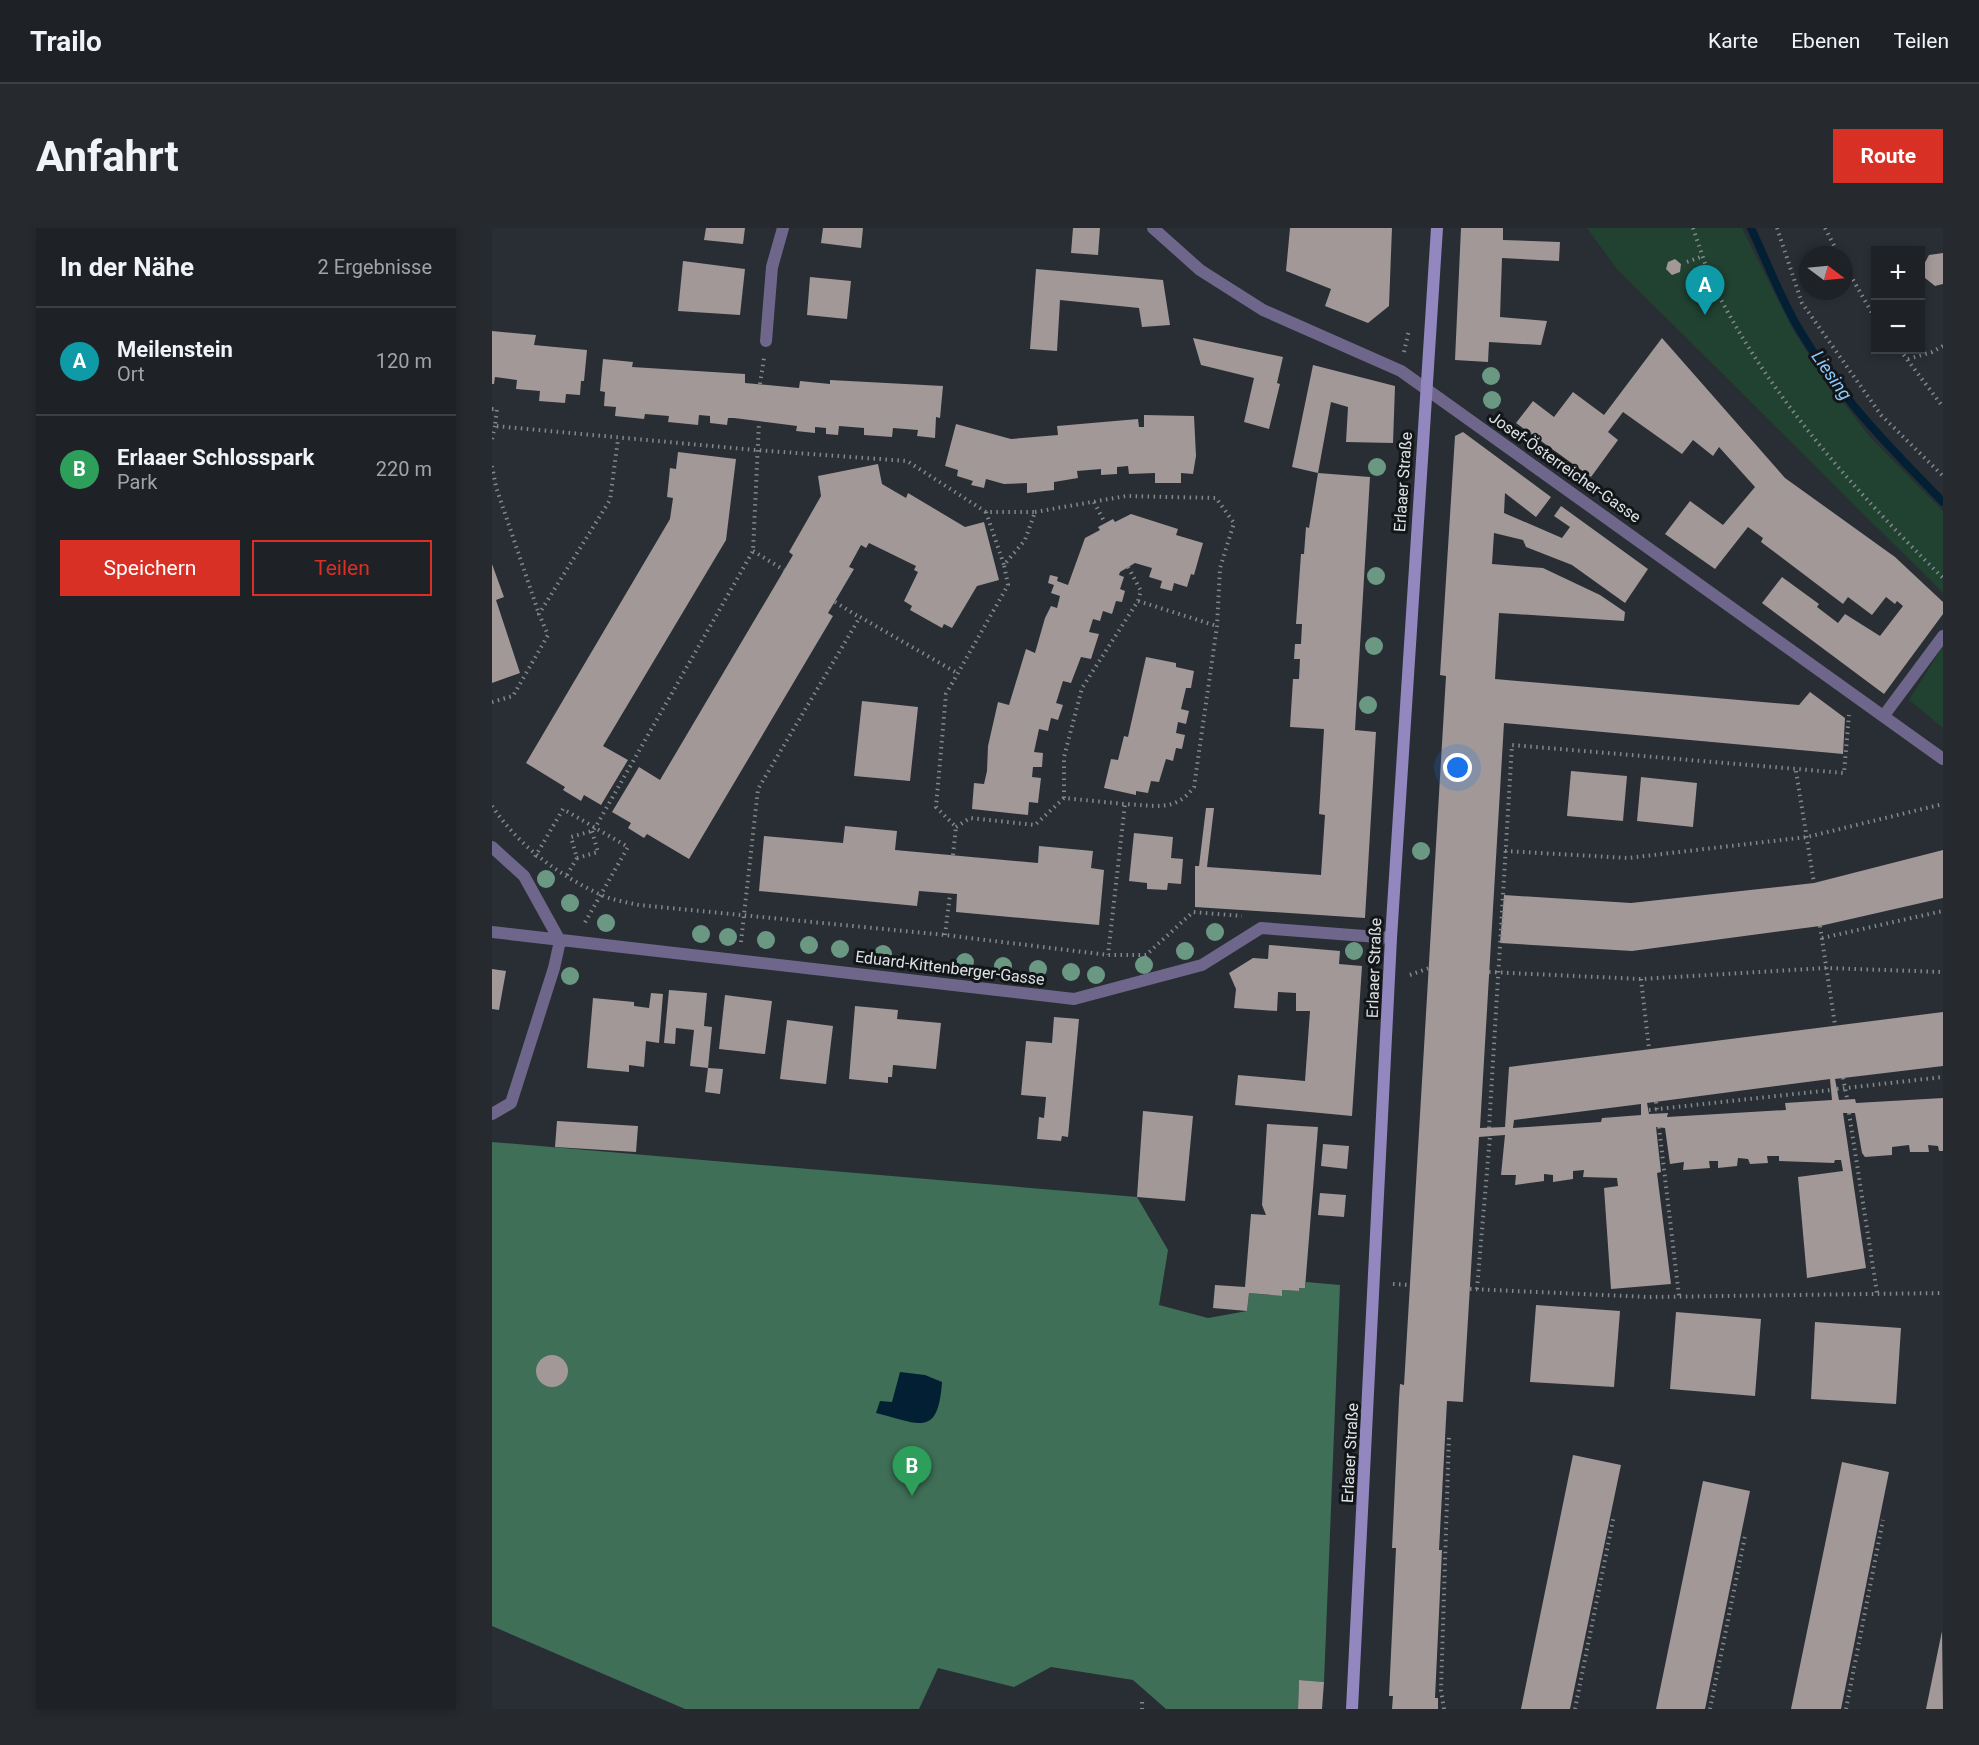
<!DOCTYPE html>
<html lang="de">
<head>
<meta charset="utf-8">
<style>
	:root { --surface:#1e2226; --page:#262a2e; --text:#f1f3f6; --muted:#a1a4a7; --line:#3c3f43; --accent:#d93025 }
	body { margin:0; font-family:Roboto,sans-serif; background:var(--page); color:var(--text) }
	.controls { position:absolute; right:18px; top:18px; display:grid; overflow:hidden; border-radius:0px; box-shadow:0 3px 9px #0003 }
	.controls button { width:54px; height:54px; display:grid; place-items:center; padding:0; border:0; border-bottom:2px solid var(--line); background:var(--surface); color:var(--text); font:30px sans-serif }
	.compass { position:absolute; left:1307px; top:18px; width:54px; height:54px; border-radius:50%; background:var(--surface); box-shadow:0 3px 9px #0003; rotate:106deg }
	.you { position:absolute; left:966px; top:540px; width:21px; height:21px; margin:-15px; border:4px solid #fff; border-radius:50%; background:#1a73e8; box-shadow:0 0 0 9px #1a73e833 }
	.badge { display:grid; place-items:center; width:39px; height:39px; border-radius:50%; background:var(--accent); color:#fff; font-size:20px; font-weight:700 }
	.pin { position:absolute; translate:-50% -50px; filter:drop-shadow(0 2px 3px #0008) }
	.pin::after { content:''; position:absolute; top:32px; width:21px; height:18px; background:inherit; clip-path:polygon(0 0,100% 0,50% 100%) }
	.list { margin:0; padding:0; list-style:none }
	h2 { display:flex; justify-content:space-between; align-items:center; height:78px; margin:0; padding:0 24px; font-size:26px }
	h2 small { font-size:20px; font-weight:400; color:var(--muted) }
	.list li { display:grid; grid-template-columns:39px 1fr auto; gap:18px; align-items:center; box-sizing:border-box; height:108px; padding:0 24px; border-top:2px solid var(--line) }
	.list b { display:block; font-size:22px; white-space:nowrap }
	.list p { margin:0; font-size:20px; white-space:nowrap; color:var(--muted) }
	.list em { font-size:20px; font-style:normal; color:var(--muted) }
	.actions { display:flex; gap:12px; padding:18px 24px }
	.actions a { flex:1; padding:14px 0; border:2px solid var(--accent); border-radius:0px; text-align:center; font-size:21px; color:var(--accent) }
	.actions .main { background:var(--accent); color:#fff }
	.map { position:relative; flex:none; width:1451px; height:1481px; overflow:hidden; border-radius:0px }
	header { display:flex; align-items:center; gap:36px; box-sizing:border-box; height:84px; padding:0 30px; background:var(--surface); border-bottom:2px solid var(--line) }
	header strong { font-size:28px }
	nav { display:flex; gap:33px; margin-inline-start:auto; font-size:21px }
	.intro { display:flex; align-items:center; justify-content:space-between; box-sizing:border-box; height:144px; padding:0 36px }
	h1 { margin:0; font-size:42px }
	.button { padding:15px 27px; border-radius:0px; background:var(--accent); color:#fff; font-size:21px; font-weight:700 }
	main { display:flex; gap:36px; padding:0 36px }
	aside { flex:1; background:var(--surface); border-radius:0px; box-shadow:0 3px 9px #0003 }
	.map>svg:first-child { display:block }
</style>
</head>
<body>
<header>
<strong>Trailo</strong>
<nav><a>Karte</a><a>Ebenen</a><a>Teilen</a></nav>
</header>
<div class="intro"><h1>Anfahrt</h1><a class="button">Route</a></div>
<main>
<aside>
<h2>In der Nähe<small>2 Ergebnisse</small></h2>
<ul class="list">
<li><span class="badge" style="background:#0f9aa8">A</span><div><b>Meilenstein</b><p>Ort</p></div><em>120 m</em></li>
<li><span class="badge" style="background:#2e9e5b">B</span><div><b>Erlaaer Schlosspark</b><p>Park</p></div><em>220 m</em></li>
</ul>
<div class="actions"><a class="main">Speichern</a><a>Teilen</a></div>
</aside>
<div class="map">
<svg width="1451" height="1481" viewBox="0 0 1451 1481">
	<rect width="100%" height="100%" fill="#282e33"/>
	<path fill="#214131" d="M1095 0H1250L1299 98 1327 143 1378 209 1451 283V365L1124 40Z
		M1451 418V500L1417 472Z"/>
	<path fill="#3f6f57" d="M0 914 645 969 676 1022 667 1077 716 1090 755 1083 757 1065 789 1068 790 1062 806 1063 807 1060H813L814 1054 848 1057 832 1454 807 1452 806 1481H674L641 1452 559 1439 522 1459 446 1440 427 1481H193L0 1398Z"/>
	<path fill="#031f34" d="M408 1144 433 1147 450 1154C446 1210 428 1196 384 1185L388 1173 400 1174Z"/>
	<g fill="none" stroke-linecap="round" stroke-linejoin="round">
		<path stroke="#031f34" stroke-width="8" d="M1259 0C1274 32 1287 66 1304 96 1343 164 1397 219 1451 274"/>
	</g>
	<path fill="#a19897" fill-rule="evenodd" d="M214 0H253L251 16 212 12Z
		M331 0H371L369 20 329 15Z
		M581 0H608L606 27 579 25Z
		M798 0H900L897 78 876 95 833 78 839 61 794 43Z
		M969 0H1011V12L1068 14 1067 33 1010 30 1008 89 1055 93 1049 117 997 114 996 134 963 132Z
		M1451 25V56L1443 58 1433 50 1431 38 1437 27Z
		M1183 31 1189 36 1188 44 1180 47 1174 41 1176 34Z
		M191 33 253 41 248 87 186 83Z
		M544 41 671 52 678 97 650 99 647 80 568 72 565 123 538 121Z
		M318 49 359 53 355 91 315 87Z
		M0 103 44 107 42 117 95 122 92 153H89L88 167 74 166 73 175 47 173 48 163 24 161 25 152 3 149 2 156H0Z
		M701 110 791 129 785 155 788 156 777 201 752 194 762 150 709 137Z
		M1170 110 1293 250 1403 329 1451 374V386L1392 466 1270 375 1290 349 1327 376 1325 379 1346 395 1353 386 1388 408 1411 378 1405 373 1403 376 1394 369 1380 387 1356 369 1351 376 1269 314 1271 310 1256 299 1223 341 1173 306 1198 273 1231 297 1263 259 1227 219 1221 228 1201 212 1190 226 1131 184 1116 204 1126 212 1099 249 1024 195 1041 173 1062 189 1081 164 1112 187Z
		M111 131 141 134 140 139 253 146V155L307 160 308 153 338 156V152L451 158 448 190 444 189 443 210 425 208 426 202 401 200 400 209 372 207V200L347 198 346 207 334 206V200L323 199V205L304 203 305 198 242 190H236L235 197 218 195V188L207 187 206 197 176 194 177 188 153 186 152 191 123 188 124 179 112 178 113 164 108 163Z
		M821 137 903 158 901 215 854 214 856 179 839 174 826 245 800 239Z
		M652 187 702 188 704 228 701 246 689 245V255H663V245L637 246 636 238 625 239V246L609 247V241L585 243 586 250 562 254V262L535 265V255L512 256 494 251 492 260 479 257 481 253 465 248 466 242 453 238 464 196 519 211 566 207 565 198 646 191 647 199H652Z
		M971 204 1059 269 1044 289 1013 265 1012 285 1070 310 1078 299 1062 288 1069 278 1156 341 1133 375 1080 337 1034 319 1031 312 1002 305 1000 336 1051 340 1108 367 1133 384 1132 393 1007 385 1003 451 1307 477 1318 464 1353 490 1351 526 1012 495 988 900 1013 899 1017 839 1451 784V838L1343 851 1347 872 1363 871 1364 875 1451 870V923H1447L1446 918 1436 917 1437 924H1418L1417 917 1400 919V927L1373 929 1370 925 1363 885H1351L1374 1040 1315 1050 1306 949 1351 943 1349 932H1343L1342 935 1287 933V928H1275L1276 935 1258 936 1256 931 1246 930 1245 938 1226 940V933H1217L1218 940 1191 942 1192 934 1178 936 1173 900 1164 899 1169 944 1165 945 1179 1056 1119 1061 1112 960 1126 958 1125 950 1091 949 1092 942 1081 943V951L1061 954V947L1052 946V953L1023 957 1024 947H1009L1013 907 987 909 971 1174 955 1173 947 1322H950L943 1470H946V1481H900L901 1468H897L904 1320H900L907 1171 908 1156 912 1157 954 448 948 447 963 208ZM1338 851 1340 872 1293 875 1294 882 1175 889 1176 885 1157 886 1155 875ZM1149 876V887L1110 890 1109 894 1021 900 1022 892Z
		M186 224 244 231 234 312 111 518 136 532 109 577 92 567 89 573 71 562 73 559 34 535 178 291 181 270 175 269 178 240 184 241Z
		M386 236 390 256 414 270 416 265 473 299 492 294 507 352 485 358 460 400 452 396 450 400 418 382 420 378 412 373 426 344 422 342 424 338 377 315 374 320 369 317 357 339 362 341 336 385 341 388 197 631 155 606 152 610 136 600 139 595 120 584 147 539 168 552 301 327 297 324 329 268 326 248Z
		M826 245 878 249 863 502 884 504 873 690 703 679V638H707L714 580H722L715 639 829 647 833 587 827 586 832 501 798 499 801 451H807L808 431H802L803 416H809L810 396H804L809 326H812L814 299 817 300Z
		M639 286 686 301 684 307 711 315 702 347 699 346 695 359 682 355 680 363 668 360 670 353 657 349 660 340 643 335 628 344 627 347 632 349 628 361 633 363 630 374 624 373 620 386 611 383 608 393 601 391 597 404 607 406 599 431 589 429 579 455 571 453 564 475 571 477 566 492 559 490 556 503 547 501 542 524 551 525 550 539H541L540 549 549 550 546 575 537 574 536 587 480 581 482 555 492 556 495 543 496 518 506 474 517 477 534 421 543 425 553 390 559 378 565 380 568 368 559 365 562 357 556 355 558 347 566 349 565 353 576 357 593 310 608 302 606 299 621 291 623 294Z
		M0 336 12 369 4 372 28 445 0 455Z
		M654 429 684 435V439L702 443 699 460H694L689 481 697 483 694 496 686 494 684 505 693 507 690 521 684 520 681 533 674 531 667 554 659 553 656 565 644 563V567L612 560 619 531 626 532 632 508 636 509Z
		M370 473 426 479 418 553 362 548Z
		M1079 543 1135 548 1131 593 1075 588Z
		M1149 549 1205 555 1201 599 1145 593Z
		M353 598 405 603 403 622 546 635 547 618 601 623 599 640 612 642 607 697 464 684 465 666 427 663 425 678 267 663 272 608 351 615Z
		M642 605 681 609 679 630 691 631 689 656 676 655 675 662 655 661V655L637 653Z
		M1451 622V670L1328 698 1140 723 1008 715 1012 667 1139 675 1322 655Z
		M777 717 848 723 847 736 870 738 860 888 743 877 746 847 813 853 818 783H804V765L786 764 785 783 742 780 744 761 737 745 761 730 776 731Z
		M0 741 14 743 7 782 0 781Z
		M177 762 215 765 212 798 220 799 216 840 198 838 202 802 184 800 183 816 172 815Z
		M159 765 171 766 167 815 154 813 152 839 137 837V844L95 840 101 770 142 774V778L157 780Z
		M233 767 280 773 273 826 227 821Z
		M363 778 406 782 405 791 449 795 444 841 401 837 400 849H396V855L357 851Z
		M562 789 587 791 576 909 570 908 569 913 545 911 547 889 552 890 554 869 529 867 534 813 560 815Z
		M295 792 341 798 334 856 288 851Z
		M216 840 231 841 228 866 213 864Z
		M651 883 701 888 693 973 645 969Z
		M65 893 146 898 144 924 63 919Z
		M775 896 826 899 813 1060H807V1063L790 1062V1068L757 1065 755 1083 721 1080 723 1057 753 1059 759 986 774 987 770 977Z
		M831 916 857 918 855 941 829 938Z
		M828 965 854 967 852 989 826 987Z
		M1044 1077 1128 1083 1122 1159 1038 1154Z
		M1184 1084 1269 1091 1263 1168 1178 1161Z
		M1323 1094 1409 1100 1404 1176 1319 1171Z
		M44 1143a16 16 0 1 1 32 0a16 16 0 1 1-32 0Z
		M1081 1227 1129 1237 1078 1481H1029Z
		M1350 1234 1397 1244 1349 1481H1299Z
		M1211 1253 1258 1263 1213 1481H1164Z
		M1450 1403 1451 1481H1434Z
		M807 1452 832 1454 830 1481H806Z"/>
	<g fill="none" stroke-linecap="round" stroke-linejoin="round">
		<path stroke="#83888c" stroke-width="4" stroke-dasharray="1.5 4.5" stroke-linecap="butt" d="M1201 0C1209 23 1216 47 1227 68 1283 175 1366 266 1451 350
			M1285 0 1310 75 1389 187 1451 248
			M1333 0 1347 27
			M1195 34 1211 28
			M1352 36 1384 92
			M1408 122 1451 179
			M912 124 917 102
			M1416 131 1440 124 1451 118
			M268 156 272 130
			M0 181H5L3 198 263 222 415 233 494 284H543L533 312 512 337 516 357 454 466 444 579 464 599
			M0 211 3 198
			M0 238 4 259 47 386
			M602 274 613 295
			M494 284 512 337
			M543 284 634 268 724 270 742 295 728 340 725 398 702 559C683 585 661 577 633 576L616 727
			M261 323 292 342
			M636 339 649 363 646 373
			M343 374 367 389
			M0 474 21 468 56 407 47 386 118 272 126 211
			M1304 543 1322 655
			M572 570V529L590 460 646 373 725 398
			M0 578C26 617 65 646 107 666 119 672 134 674 147 677L453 707 616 727H654L701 684 750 688
			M464 599 478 590 543 597 572 570 632 576
			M1013 623 1136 630 1315 609 1451 576
			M461 627 464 599
			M43 629 71 581 136 619 92 696
			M85 630 106 624 100 603
			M75 647 85 630 79 609 100 603 103 600 261 323 267 194
			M1328 698 1343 797
			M453 707 458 666
			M1330 710 1451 683
			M249 714 266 561 368 389 465 445
			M997 744 1149 751 1334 740 1451 744
			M918 747 937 740
			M1149 751 1157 821
			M1351 850 1355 870
			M1345 861 1451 849
			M1164 874 1165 885
			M1157 882 1339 862
			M1357 885 1385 1065
			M1167 899 1187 1068
			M997 900 1020 517 1352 545 1357 487
			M901 1056 919 1057
			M978 1061 1156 1069 1451 1065
			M985 1061 998 908
			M650 1474V1481
			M952 1481 949 1462 957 1207
			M1083 1481 1122 1287
			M1218 1481 1253 1308
			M1354 1481 1391 1292"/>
		<path stroke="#6e678b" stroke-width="12" d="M1393 486 1451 408"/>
		<path stroke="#6e678b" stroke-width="12" d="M661 0 708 42 771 82 909 143 1451 531
			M274 113 280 39 291 0
			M0 619 32 648 68 713
			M0 704 582 771 710 737 769 700 899 710
			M0 886 19 875 62 740 68 713"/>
		<path stroke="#9387c0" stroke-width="12" d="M860 1481 899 710 945 0"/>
	</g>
	<g fill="#6a9883">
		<circle cx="999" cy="148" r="9"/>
		<circle cx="1000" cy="172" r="9"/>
		<circle cx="885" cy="239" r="9"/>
		<circle cx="884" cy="348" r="9"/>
		<circle cx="882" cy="418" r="9"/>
		<circle cx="876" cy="477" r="9"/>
		<circle cx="929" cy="623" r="9"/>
		<circle cx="54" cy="651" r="9"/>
		<circle cx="78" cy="675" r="9"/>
		<circle cx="114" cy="695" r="9"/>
		<circle cx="723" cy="704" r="9"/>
		<circle cx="209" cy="706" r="9"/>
		<circle cx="236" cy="709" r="9"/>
		<circle cx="274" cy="712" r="9"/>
		<circle cx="317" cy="717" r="9"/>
		<circle cx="348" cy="721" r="9"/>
		<circle cx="693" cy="723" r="9"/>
		<circle cx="862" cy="723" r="9"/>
		<circle cx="391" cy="726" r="9"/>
		<circle cx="473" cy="734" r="9"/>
		<circle cx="652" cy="737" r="9"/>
		<circle cx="511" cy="738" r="9"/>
		<circle cx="546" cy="741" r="9"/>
		<circle cx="579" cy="744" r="9"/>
		<circle cx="604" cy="747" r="9"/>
		<circle cx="78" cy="748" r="9"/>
	</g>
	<g text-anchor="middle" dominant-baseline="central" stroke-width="6" stroke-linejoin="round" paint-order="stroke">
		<g font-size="16" fill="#dee2e5" stroke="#131618">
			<text transform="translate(1073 239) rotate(35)">Josef-Österreicher-Gasse</text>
			<text transform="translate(911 254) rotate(-86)">Erlaaer Straße</text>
			<text transform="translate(458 740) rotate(7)">Eduard-Kittenberger-Gasse</text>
			<text transform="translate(882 740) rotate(-88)">Erlaaer Straße</text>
			<text transform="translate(858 1225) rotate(-87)">Erlaaer Straße</text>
		</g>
		<g font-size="18" font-style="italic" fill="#8ccafd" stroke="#131618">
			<text transform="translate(1340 147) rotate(55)">Liesing</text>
		</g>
	</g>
</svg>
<div class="controls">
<button>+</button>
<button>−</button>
</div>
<svg class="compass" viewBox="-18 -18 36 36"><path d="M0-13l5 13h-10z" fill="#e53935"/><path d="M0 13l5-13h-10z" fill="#a1a4a7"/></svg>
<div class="you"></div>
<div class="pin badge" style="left:1213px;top:87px;background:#0f9aa8">A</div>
<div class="pin badge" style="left:420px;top:1268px;background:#2e9e5b">B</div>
</div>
</main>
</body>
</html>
